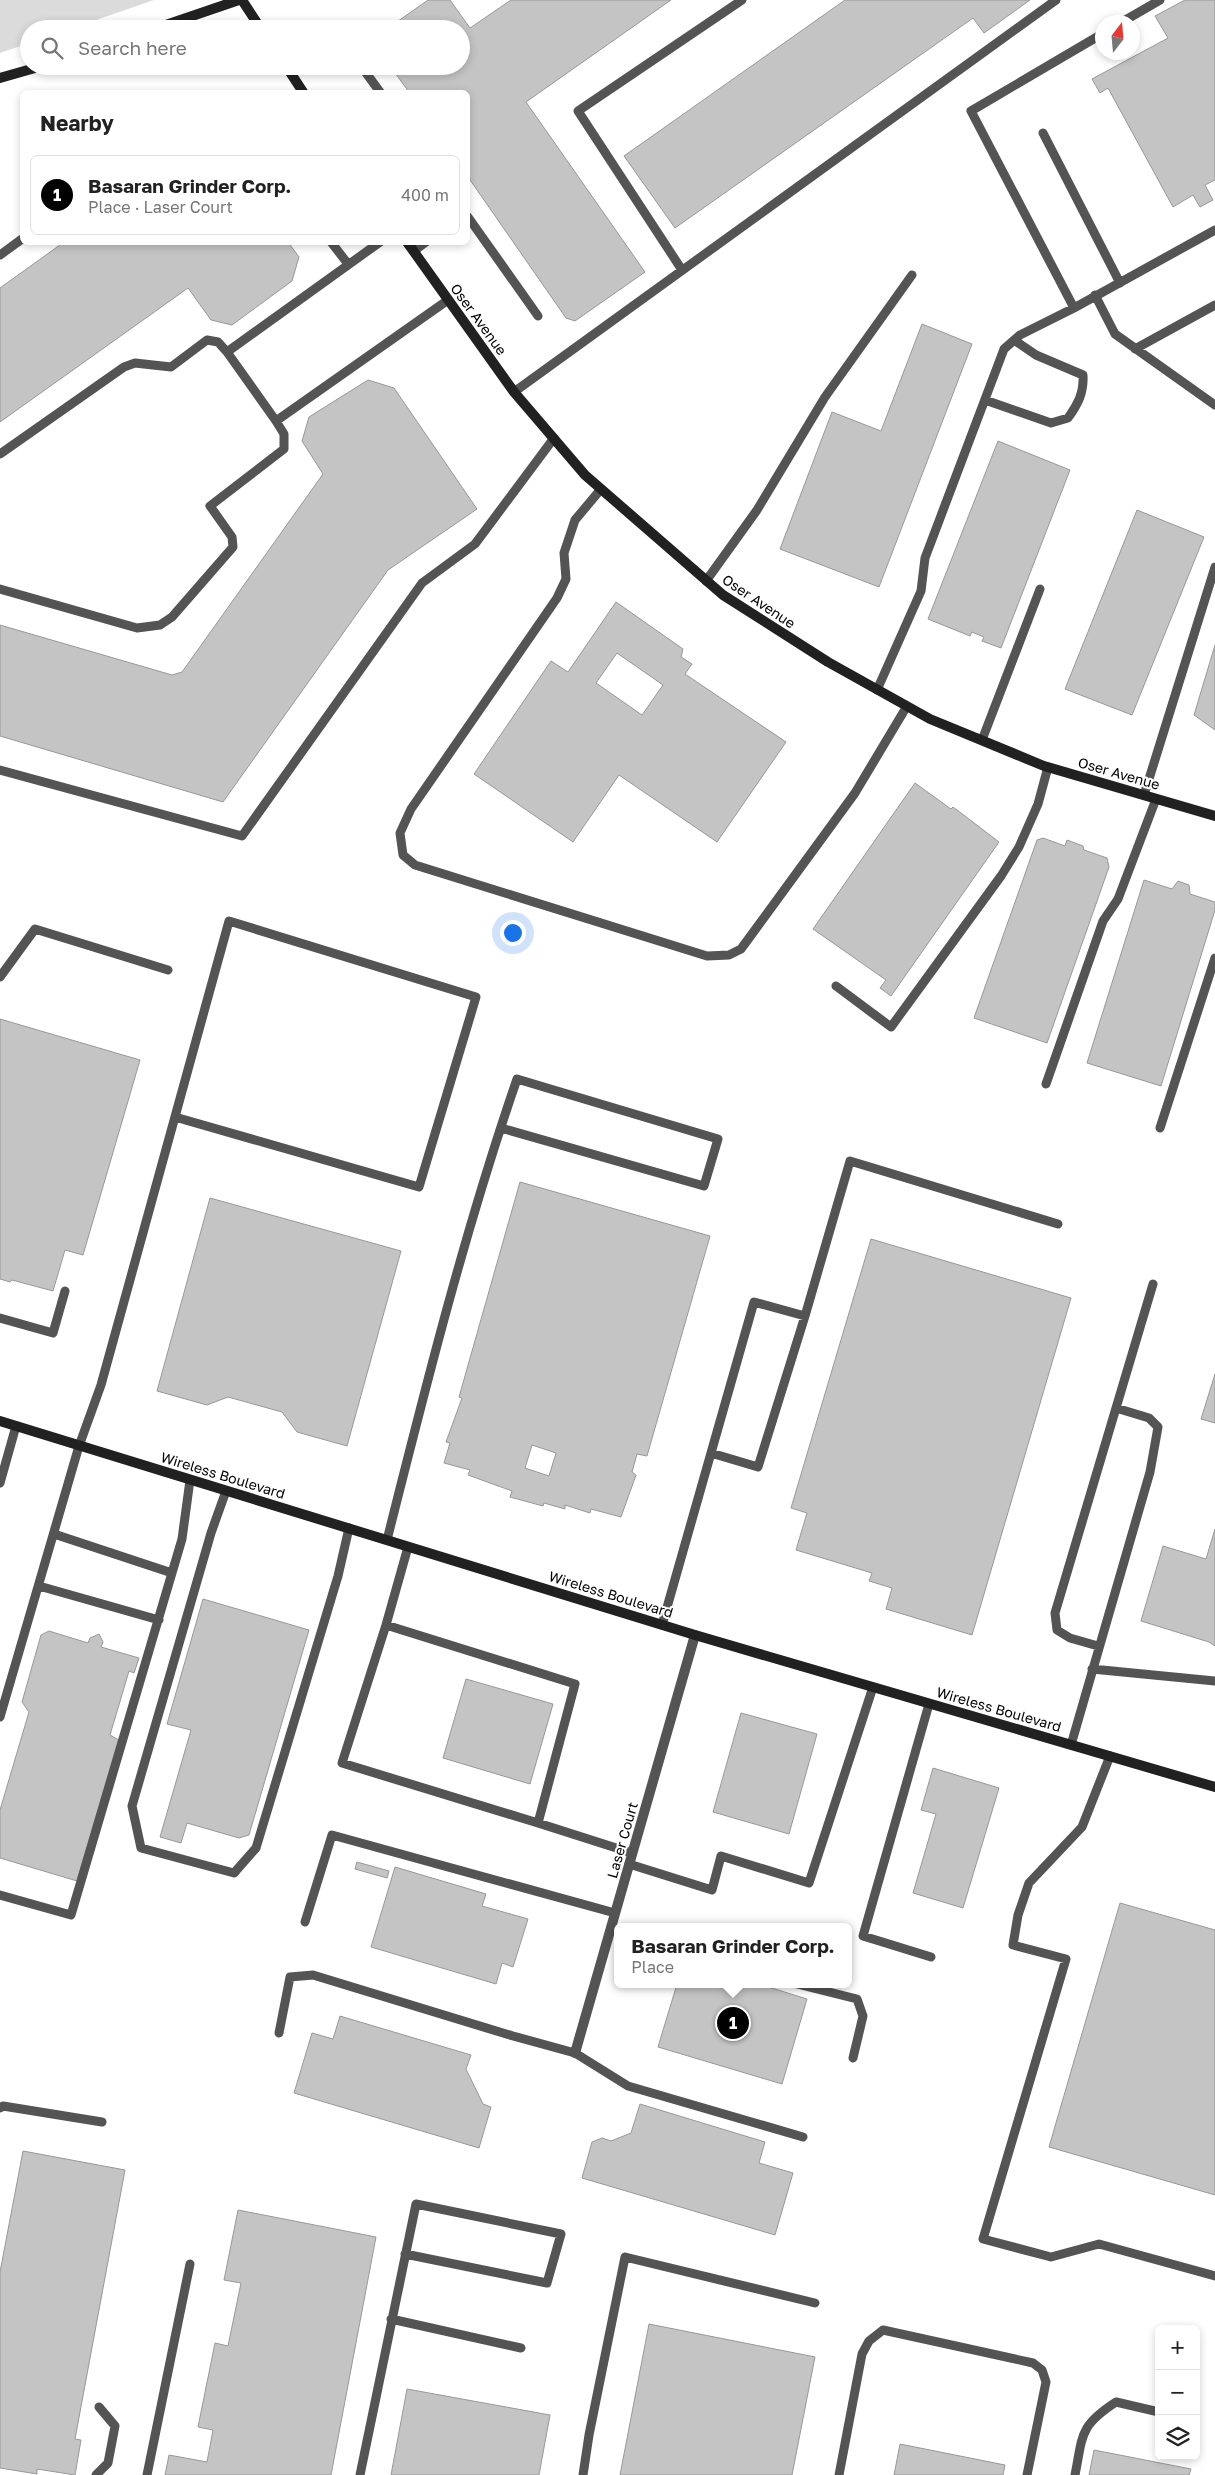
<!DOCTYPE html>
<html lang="en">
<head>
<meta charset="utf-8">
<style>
	:root { --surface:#fff; --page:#f6f6f6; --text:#222; --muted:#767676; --line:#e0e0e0; --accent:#000 }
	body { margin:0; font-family:"Golos Text",sans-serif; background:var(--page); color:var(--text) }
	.controls { position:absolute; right:15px; bottom:15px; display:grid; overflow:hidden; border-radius:8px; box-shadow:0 2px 8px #0003 }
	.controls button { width:45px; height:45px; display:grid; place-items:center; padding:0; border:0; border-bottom:1px solid var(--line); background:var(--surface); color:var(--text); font:25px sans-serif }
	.compass { position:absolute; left:1095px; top:15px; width:45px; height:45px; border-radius:50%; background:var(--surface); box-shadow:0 2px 8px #0003; rotate:16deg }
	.you { position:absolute; left:512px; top:932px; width:18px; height:18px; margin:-12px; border:4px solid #fff; border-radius:50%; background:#1a73e8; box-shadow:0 0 0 8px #1a73e833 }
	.badge { display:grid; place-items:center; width:32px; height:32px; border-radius:50%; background:var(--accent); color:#fff; font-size:16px; font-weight:700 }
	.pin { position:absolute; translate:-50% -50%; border:2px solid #fff; box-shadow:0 1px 5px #0006 }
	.popup { position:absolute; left:614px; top:1923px; width:238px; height:65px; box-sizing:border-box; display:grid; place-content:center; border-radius:8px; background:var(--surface); filter:drop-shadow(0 1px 4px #0005); font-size:16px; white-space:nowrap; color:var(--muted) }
	.popup b { font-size:19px; color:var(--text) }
	.popup::after { content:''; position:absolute; left:50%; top:100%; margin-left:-10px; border:10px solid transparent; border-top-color:var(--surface) }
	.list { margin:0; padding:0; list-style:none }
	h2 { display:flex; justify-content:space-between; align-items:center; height:65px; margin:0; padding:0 20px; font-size:21px }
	h2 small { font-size:16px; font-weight:400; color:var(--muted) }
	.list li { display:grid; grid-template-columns:32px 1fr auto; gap:15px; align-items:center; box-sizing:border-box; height:80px; margin:0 10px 10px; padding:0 10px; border:1px solid var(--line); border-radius:8px }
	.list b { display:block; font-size:19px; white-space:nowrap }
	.list p { margin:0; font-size:16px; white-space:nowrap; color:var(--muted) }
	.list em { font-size:16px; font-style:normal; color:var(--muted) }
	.icon { flex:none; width:28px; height:28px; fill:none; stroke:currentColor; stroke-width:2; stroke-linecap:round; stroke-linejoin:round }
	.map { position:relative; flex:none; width:1215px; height:2475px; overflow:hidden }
	.search { position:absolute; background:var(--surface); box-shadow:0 2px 8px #0003; left:20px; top:20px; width:450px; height:55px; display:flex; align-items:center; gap:12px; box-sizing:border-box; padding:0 18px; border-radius:28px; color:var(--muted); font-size:19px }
	.panel { position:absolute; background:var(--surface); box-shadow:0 2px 8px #0003; left:20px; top:90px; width:450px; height:155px; border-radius:8px }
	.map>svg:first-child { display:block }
</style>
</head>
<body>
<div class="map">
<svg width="1215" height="2475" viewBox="0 0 1215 2475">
	<rect width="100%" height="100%" fill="#fff"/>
	<path fill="#dbdbdb" d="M0 0H154L70 29H29V43L0 53Z"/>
	<path fill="#c4c4c4" stroke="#989898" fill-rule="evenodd" d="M428 0H450L470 28 511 0H671L526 102 645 272 575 321 566 318 468 177V92H409L390 66H461V29H387Z
		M845 0H1030L984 33 973 18 675 228 624 156Z
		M1185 0H1215V180L1205 185 1213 200 1200 207 1193 195 1173 207 1108 88 1100 93 1092 79 1168 38 1155 16Z
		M64 242H288L299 257 292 281 232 325 211 320 188 288 0 422V288Z
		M922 324 972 344 879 587 780 549 832 412 881 431Z
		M368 380 394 388 477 509 388 570 223 802 0 736V625L172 675 182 672 323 474 302 441 309 417Z
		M998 441 1070 470 1001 648 982 641 984 637 972 632 970 636 928 619Z
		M1137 510 1204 537 1132 715 1065 689Z
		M616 602 683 649 681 657 692 664 685 674 786 742 717 842 619 775 573 842 474 774 551 661 568 672ZM617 653 663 685 642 715 596 683Z
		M1215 645V730L1194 715Z
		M915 783 951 809 953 807 965 816 999 842 891 996 880 988 886 980 813 929Z
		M1043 838 1065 846 1067 840 1083 846 1084 850 1107 858 1109 867 1047 1043 974 1018 1037 840Z
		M1144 880 1172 889 1178 881 1189 885 1190 894 1215 902V910L1161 1086 1087 1063Z
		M0 1019 140 1060 83 1255 65 1250 53 1291 12 1280 10 1282 0 1279Z
		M520 1182 710 1236 647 1456 637 1454 632 1472 636 1475 621 1517 591 1509 590 1513 565 1505V1509L544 1503 543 1506 510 1497 512 1491 468 1475 470 1470 444 1463 450 1443 446 1442 462 1398 459 1397ZM532 1445 556 1453 549 1476 525 1468Z
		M210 1198 401 1251 347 1446 297 1432 282 1412 228 1397 207 1405 157 1391Z
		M871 1239 1071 1298 972 1635 886 1609 892 1588 869 1581 872 1573 796 1550 807 1513 791 1508Z
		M1215 1374V1423L1201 1419Z
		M1215 1529V1646L1209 1642 1141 1621 1163 1546 1206 1559Z
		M203 1599 309 1630 249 1835 239 1838 187 1823 181 1843 160 1837 191 1730 167 1724Z
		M49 1631 88 1643 90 1638 99 1634 103 1642 101 1647 139 1658 134 1673 129 1671 110 1735 119 1740 77 1881 0 1858V1810L29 1712 22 1702 41 1635Z
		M466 1679 553 1704 530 1784 443 1758Z
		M741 1713 817 1734 789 1834 713 1812Z
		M933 1768 999 1788 963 1908 913 1893 936 1814 921 1810Z
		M357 1862 389 1871 387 1878 355 1869Z
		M395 1867 486 1894 482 1906 528 1919 513 1967 502 1963 496 1984 371 1947Z
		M1120 1903 1215 1930V2195L1049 2147Z
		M677 1984H759L807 1999 782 2084 658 2047Z
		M340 2016 471 2055 466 2069 483 2104 491 2107 479 2148 294 2093 312 2033 333 2039Z
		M640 2104 765 2142 759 2163 793 2173 775 2235 582 2178 592 2142 602 2138 611 2141 631 2133Z
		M23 2151 125 2170 75 2439 81 2440 75 2475 37 2469V2474L0 2468V2272Z
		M238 2210 376 2237 331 2475H165L169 2455 207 2462 213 2430 198 2427 215 2343 228 2346 241 2283 224 2280Z
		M649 2324 815 2357 792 2475H620Z
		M407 2389 550 2415 539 2475H391Z
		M900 2444 1005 2465 1003 2475H894Z
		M1094 2450 1191 2469 1189 2475H1089Z"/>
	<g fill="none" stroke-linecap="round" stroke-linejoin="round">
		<path stroke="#545454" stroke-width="9" d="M1122 22 1160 0
			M1102 34 971 111 1074 308 1215 230
			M361 66 380 92
			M1043 133 1120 283
			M468 217 538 316
			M331 242 348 264
			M414 251 426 242
			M0 255 22 239
			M682 270 578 111 742 0
			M1095 295 1115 334 1215 405
			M1135 349 1215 305
			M227 352 276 421
			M514 392 1056 0
			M985 400 1051 423 1068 418C1078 404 1084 393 1083 375L1036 355 1014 340
			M0 454 124 367 135 363 171 367 207 340 218 342 227 352 380 242
			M601 489 575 520 564 553 566 579 557 598 411 809 400 833 403 855 415 865 707 956 729 955 741 949 855 793 907 706
			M706 581 757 510 825 397 912 275
			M0 589 137 628 160 625 172 617 233 547 232 537 210 506 284 449V434L276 421 448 300
			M877 690 921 591 925 558 1004 349 1020 335 1074 308
			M982 740 1040 589
			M0 770 242 836 422 583 475 544 554 438
			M1144 795 1215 567
			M0 977 35 929 168 970
			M836 986 891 1027 1001 876 1019 847 1038 804 1048 767
			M1046 1084 1103 921 1118 899 1156 799
			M1160 1128 1215 958
			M0 1318 53 1333 65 1291
			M1116 1408 1153 1284
			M711 1453 758 1467 805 1316
			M0 1483 16 1426
			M226 1491 211 1533 132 1806 141 1848 234 1873 256 1848 338 1576 349 1528
			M54 1534 172 1573
			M387 1540C426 1385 465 1230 517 1079L718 1139 704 1186 501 1128
			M39 1586 159 1620
			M386 1625 342 1763 538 1823 575 1684 386 1625 408 1547
			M662 1625 754 1302 805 1316 850 1161 1058 1224
			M1092 1669 1215 1681
			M929 1704 863 1936 931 1957
			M0 1717 79 1446 101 1385 229 921 476 997 419 1187 175 1117
			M1071 1745 1150 1472 1158 1427 1149 1418 1116 1408 1055 1613 1057 1630 1070 1638 1098 1646
			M1110 1756 1082 1827 1029 1883 1018 1915 1013 1945 1066 1959 983 2239 1051 2257 1099 2244 1215 2276
			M538 1823 632 1853
			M629 1864 712 1890 721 1856 809 1883 873 1687
			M0 1895 71 1915 182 1539 190 1480
			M305 1922 332 1835 615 1913
			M797 1984 857 1999 863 2016 853 2058
			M279 2033 290 1977 313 1975 513 2036 575 2053 628 2086 803 2137
			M0 2108 3 2106 102 2122
			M391 2319 521 2348
			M96 2475 108 2463 115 2426 99 2407
			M147 2475 190 2264
			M360 2475C378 2384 397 2294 416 2204L561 2234 547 2283 405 2254
			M583 2475 589 2435 625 2257 815 2303
			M839 2475 862 2354 869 2341 883 2330 1033 2363 1042 2370 1046 2382 1027 2475
			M1075 2475C1083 2435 1079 2426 1116 2402L1159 2412"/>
		<path stroke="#545454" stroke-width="10" d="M575 2053 695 1635"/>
		<path stroke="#212121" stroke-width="10" d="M242 0 261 29
			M154 29 239 0
			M286 66 303 92
			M0 78 42 66
			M407 242 514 392 585 475 723 595 828 662 930 719 1044 766 1215 816
			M0 1421 695 1635 1215 1787"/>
	</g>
	<g text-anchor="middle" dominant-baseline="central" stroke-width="4" stroke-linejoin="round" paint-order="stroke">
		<g font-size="14" fill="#000" stroke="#fff">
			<text transform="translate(479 319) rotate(54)">Oser Avenue</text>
			<text transform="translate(759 601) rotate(34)">Oser Avenue</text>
			<text transform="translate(1119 773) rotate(16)">Oser Avenue</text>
			<text transform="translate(223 1475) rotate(17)">Wireless Boulevard</text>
			<text transform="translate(611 1594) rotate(17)">Wireless Boulevard</text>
			<text transform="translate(999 1709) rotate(16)">Wireless Boulevard</text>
			<text transform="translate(622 1840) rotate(-74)">Laser Court</text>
		</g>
	</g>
</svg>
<div class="controls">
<button>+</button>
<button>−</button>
<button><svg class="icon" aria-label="layers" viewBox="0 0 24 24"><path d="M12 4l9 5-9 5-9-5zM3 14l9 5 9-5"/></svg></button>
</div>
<svg class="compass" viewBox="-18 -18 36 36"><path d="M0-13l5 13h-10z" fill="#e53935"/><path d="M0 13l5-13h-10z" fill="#767676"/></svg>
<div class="you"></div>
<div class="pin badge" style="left:733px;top:2023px">1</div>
<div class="popup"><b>Basaran Grinder Corp.</b>Place</div>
<div class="search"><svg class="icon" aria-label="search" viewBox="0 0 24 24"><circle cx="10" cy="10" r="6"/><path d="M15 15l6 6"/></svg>Search here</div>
<section class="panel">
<h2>Nearby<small></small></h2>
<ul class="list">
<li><span class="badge">1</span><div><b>Basaran Grinder Corp.</b><p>Place · Laser Court</p></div><em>400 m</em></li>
</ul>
</section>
</div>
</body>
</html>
